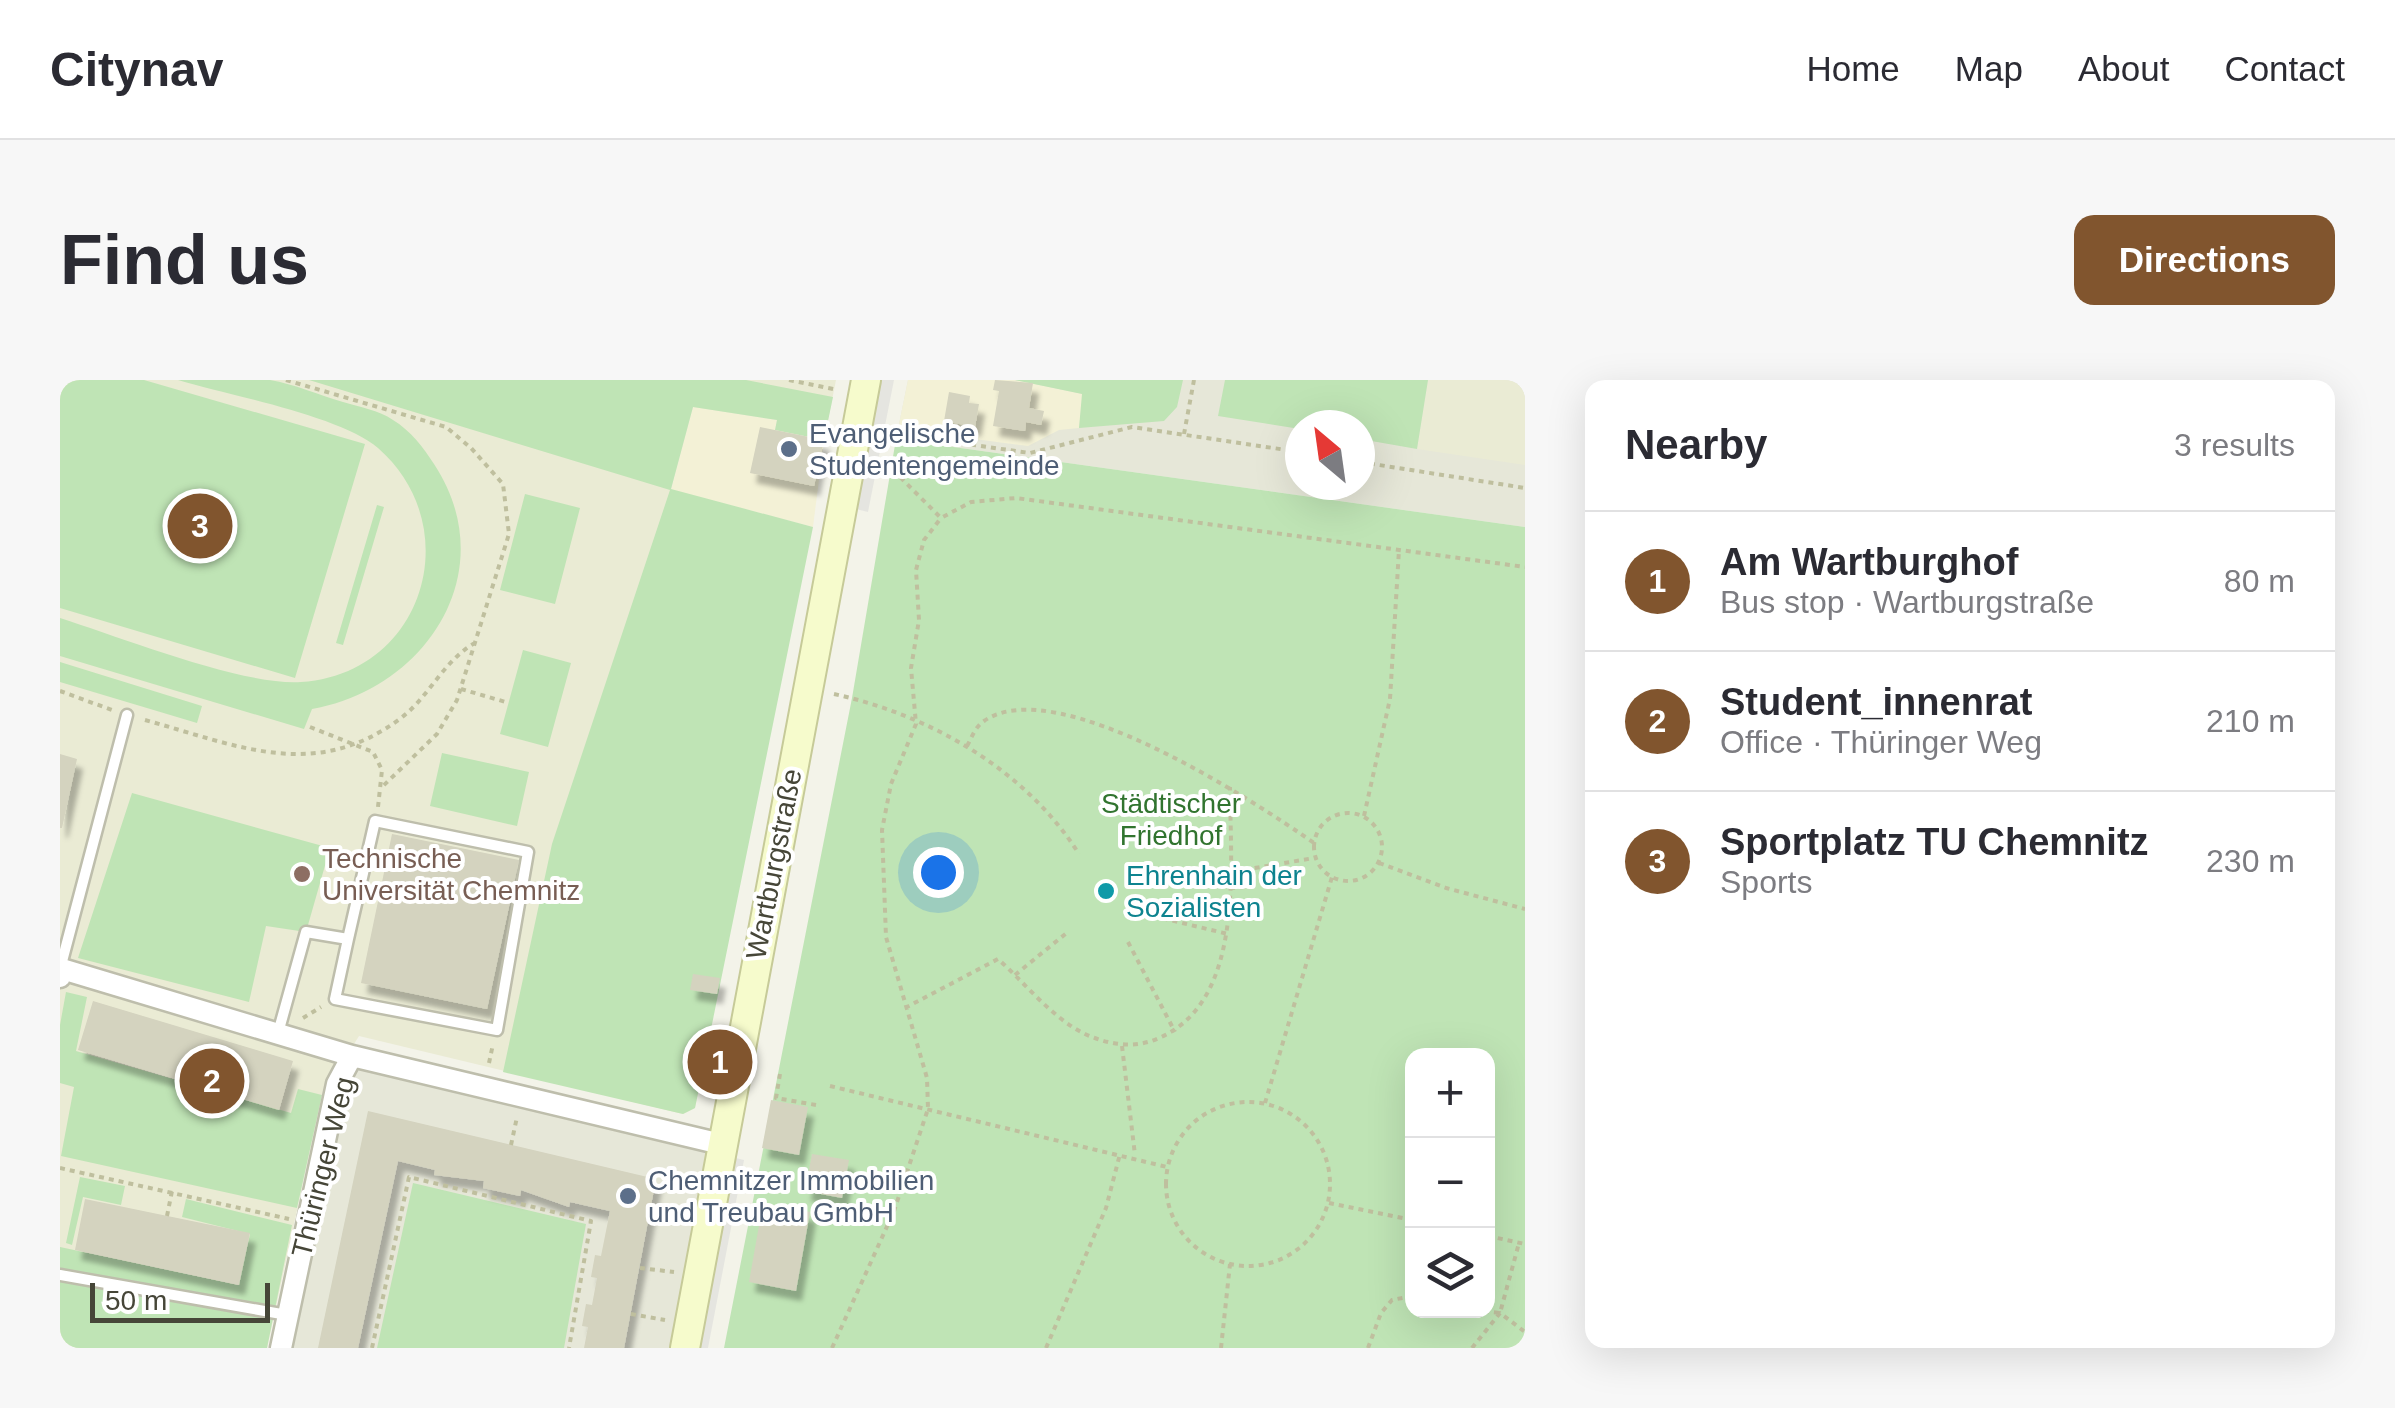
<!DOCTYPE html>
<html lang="en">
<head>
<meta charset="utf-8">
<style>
	:root { --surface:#fff; --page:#f7f7f7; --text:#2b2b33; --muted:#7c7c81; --line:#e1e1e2; --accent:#81552e }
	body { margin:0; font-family:Helvetica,sans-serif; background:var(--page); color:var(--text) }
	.controls { position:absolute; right:30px; bottom:30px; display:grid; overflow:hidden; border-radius:20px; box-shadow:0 10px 40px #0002 }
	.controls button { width:90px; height:90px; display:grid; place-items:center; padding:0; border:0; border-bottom:2px solid var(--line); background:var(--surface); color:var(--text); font:50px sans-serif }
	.compass { position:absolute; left:1225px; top:30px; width:90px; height:90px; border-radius:50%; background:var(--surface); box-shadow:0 10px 40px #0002; rotate:331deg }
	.scale { position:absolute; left:30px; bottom:25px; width:180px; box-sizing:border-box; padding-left:10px; border:5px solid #464638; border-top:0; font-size:28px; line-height:35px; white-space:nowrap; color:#464638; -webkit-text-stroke:8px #fff; paint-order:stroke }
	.you { position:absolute; left:878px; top:492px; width:35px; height:35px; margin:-25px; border:8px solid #fff; border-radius:50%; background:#1a73e8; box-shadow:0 0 0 15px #1a73e833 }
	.badge { display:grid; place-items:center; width:65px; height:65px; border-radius:50%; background:var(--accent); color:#fff; font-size:32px; font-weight:700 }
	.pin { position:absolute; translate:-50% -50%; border:5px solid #fff; box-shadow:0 2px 10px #0006 }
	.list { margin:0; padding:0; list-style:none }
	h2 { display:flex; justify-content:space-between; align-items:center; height:130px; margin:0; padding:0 40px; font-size:42px }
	h2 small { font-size:32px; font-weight:400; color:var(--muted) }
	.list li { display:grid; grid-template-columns:65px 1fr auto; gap:30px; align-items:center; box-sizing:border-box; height:140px; padding:0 40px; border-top:2px solid var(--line) }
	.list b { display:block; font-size:38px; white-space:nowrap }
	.list p { margin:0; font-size:32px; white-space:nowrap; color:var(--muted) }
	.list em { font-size:32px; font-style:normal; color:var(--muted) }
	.icon { flex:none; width:55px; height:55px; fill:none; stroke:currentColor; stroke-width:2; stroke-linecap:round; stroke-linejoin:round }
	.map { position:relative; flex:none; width:1465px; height:968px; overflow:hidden; border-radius:20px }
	header { display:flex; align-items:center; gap:60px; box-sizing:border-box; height:140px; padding:0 50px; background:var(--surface); border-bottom:2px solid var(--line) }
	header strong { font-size:48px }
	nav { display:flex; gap:55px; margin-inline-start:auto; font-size:35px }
	.intro { display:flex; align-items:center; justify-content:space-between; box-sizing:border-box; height:240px; padding:0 60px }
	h1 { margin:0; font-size:70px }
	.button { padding:25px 45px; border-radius:20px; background:var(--accent); color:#fff; font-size:35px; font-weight:700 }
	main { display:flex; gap:60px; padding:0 60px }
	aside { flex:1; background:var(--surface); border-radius:20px; box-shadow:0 10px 40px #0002 }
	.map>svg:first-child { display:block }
</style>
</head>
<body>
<header>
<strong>Citynav</strong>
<nav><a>Home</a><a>Map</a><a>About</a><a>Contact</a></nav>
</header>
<div class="intro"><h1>Find us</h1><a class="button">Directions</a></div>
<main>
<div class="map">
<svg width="1465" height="968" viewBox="0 0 1465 968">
	<defs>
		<filter id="shadow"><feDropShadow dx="6" dy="10" stdDeviation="2.5" flood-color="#0004"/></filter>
	</defs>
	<rect width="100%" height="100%" fill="#f3f3e9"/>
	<path fill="#e6e7d8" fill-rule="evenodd" d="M848 0H1465V147L836 59ZM1240 45H1300V105H1240Z
		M292 676 660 774 619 968H232Z"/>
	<path fill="#f3f1d6" d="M848 0H955L1023 14 1019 48 999 50 968 66 838 49Z
		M633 26 717 40 715 50 764 60 753 147 611 110Z"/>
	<path fill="#eaebd4" d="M0 0H776L764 60 715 50 717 40 633 27 611 110 668 557 635 728 623 734 299 656 262 715 207 968H0Z
		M1368 0H1465V85L1357 69Z"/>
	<path fill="#bfe4b5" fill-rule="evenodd" d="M0 0H84L305 64 235 298 0 228Z
		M118 0C147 0 181 0 210 0 234 4 259 15 283 22 299 27 319 30 333 40 351 51 363 67 374 84 444 190 367 309 252 329L244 349 0 276V238C60 257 183 306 241 302 364 294 408 147 318 68 281 36 168 15 118 0Z
		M249 0H686L773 17 764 60 715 50 717 40 633 27 611 109 753 147 635 728 623 734 443 692 492 464 610 110Z
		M955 0H1123L1117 27 1104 41 1019 48 1022 14Z
		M1165 0H1368L1357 69 1300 59V45H1240V49L1158 36Z
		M836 59 1465 147V968H664L792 318ZM1352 676H1428V931H1352Z
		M465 114 520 128 495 224 440 210Z
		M317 125 324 127 283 265 276 263Z
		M463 270 511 283 488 367 440 354Z
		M0 282 142 326 137 343 0 302Z
		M382 373 469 392 457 446 370 426Z
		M72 413 270 468 246 552 206 546 189 622 18 578Z
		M6 612 27 617 16 671 231 733 238 709 262 715 237 828 1 776 14 707 0 703V645Z
		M20 797 65 806 61 825 23 817 12 865 6 863Z
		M353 803 526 844 504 968H317Z
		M126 819 232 845 207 968H0V867L178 905 190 854 122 837Z"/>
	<path fill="#e5e5e0" d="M806 0H834L808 132 784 126Z
		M667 776 684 780 648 968H629Z"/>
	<path fill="#d4d3bf" filter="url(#shadow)" d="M935 0 973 3 969 28 984 31 981 45 966 42 965 51 933 46 939 11 933 10Z
		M889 12 910 16 909 23 919 24 915 47 884 41Z
		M700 47 764 60 754 106 690 93Z
		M0 374 17 379 2 448H0Z
		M332 454 459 480 427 629 301 603Z
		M633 594 660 598 657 614 630 610Z
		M33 621 233 681 219 730 18 670Z
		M711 720 748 727 739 775 702 768Z
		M308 731 596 799 564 968H524L528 947 522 946 526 924 532 925 537 898 531 897 535 875 541 876 550 831 510 822 509 827 461 810 460 816 423 808 424 801 374 795 375 790 338 781 298 968H258Z
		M752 774 789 780 782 818 745 811Z
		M25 819 190 853 179 905 15 870Z
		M703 823 750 832 736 911 689 902Z"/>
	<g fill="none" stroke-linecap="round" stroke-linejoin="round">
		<defs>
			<path id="lane" d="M0 589 67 335
				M218 653 246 552 288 559 275 619 437 650 468 472 315 441 288 559
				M0 895 227 935"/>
			<path id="street" d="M0 597 2 589 292 676 661 764
				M221 968 277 704 292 676"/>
			<path id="secondary" d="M625 968 806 0"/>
		</defs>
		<use href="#lane" stroke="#bebeac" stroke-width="15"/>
		<use href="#street" stroke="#bebeac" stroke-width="25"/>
		<use href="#secondary" stroke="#c6ca98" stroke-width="32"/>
		<path stroke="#bfbf9e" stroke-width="4" stroke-dasharray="5 5" stroke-linecap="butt" d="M226 0 386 47 411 68 443 104 449 154 397 320 377 354 323 406
			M729 0 778 10
			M822 52 970 73 1072 47 1240 72
			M1124 54 1134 0
			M1300 82 1465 108
			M815 83 831 88 881 138 911 122 956 118 1465 187
			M401 309 449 323
			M0 311 52 330
			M774 314C870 335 966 390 1019 474
			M85 340C176 365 255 403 341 338 369 317 384 280 415 263
			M250 347 313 372 322 390 318 427
			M907 366C912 357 915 347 924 341 996 291 1194 421 1254 463
			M1254 467a34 34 0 1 1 68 0a34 34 0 1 1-68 0Z
			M1304 436 1330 319 1339 170
			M1319 483 1386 508 1465 529
			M1170 508 1186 507 1189 489 1254 478
			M1093 536 1168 554
			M1068 562 1115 652
			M955 595 1009 551
			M845 628 938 579C965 603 992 638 1025 654 1049 665 1075 669 1099 658 1186 621 1170 484 1170 407
			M243 638 261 627
			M1062 666 1075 775
			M429 683 433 664
			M720 694 716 718 756 725
			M770 706 1107 787
			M1106 804a82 82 0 1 1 164 0a82 82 0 1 1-164 0Z
			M1205 723 1272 497
			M451 765 457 737
			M0 788 229 839
			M1269 823 1352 840
			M107 836 112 811
			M1428 856 1465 864
			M580 888 614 892
			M1424 931 1440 933 1459 863
			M571 934 605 940
			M312 968 349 797 531 841 509 968
			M772 968 834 831 868 729 867 698 826 557 822 450 831 404 856 344 851 288 859 240 856 190 864 160 881 138
			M986 968 1046 828 1060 774
			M1161 968 1170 884
			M1308 968 1321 933 1332 920 1352 916
			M1412 968 1440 933 1465 952"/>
		<use href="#lane" stroke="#fff" stroke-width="10"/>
		<use href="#street" stroke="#fff" stroke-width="20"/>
		<use href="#secondary" stroke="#f6fbcc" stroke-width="28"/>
	</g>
	<g fill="#5c6f8a" stroke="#fff" stroke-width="4">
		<circle cx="729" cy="69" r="10"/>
		<circle cx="568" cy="816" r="10"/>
	</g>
	<circle fill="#8d6e63" stroke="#fff" stroke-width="4" cx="242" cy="494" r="10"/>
	<circle fill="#0f9aa8" stroke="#fff" stroke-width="4" cx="1046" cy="511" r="10"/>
	<g text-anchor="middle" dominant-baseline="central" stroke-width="8" stroke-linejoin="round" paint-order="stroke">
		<g font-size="28" fill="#4e5e75" stroke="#fff" text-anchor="start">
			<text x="749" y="53">Evangelische<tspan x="749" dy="32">Studentengemeinde</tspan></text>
			<text x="588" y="800">Chemnitzer Immobilien<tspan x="588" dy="32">und Treubau GmbH</tspan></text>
		</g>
		<g font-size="28" fill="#31742f" stroke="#fff">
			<text x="1111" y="423">Städtischer<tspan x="1111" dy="32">Friedhof</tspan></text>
		</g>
		<g font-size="28" fill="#785e54" stroke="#fff" text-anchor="start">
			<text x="262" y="478">Technische<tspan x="262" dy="32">Universität Chemnitz</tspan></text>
		</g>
		<g font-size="28" fill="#464638" stroke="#fff">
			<text transform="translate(714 484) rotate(-79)">Wartburgstraße</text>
			<text transform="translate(263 787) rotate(-76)">Thüringer Weg</text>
		</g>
		<g font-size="28" fill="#0d838f" stroke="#fff" text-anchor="start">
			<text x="1066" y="495">Ehrenhain der<tspan x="1066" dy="32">Sozialisten</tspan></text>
		</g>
	</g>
</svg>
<div class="controls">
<button>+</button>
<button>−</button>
<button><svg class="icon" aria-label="layers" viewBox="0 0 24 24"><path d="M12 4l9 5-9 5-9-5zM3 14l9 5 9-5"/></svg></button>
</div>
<svg class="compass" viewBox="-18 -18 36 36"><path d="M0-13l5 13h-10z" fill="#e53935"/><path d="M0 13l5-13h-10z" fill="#7c7c81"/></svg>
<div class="scale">50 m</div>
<div class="you"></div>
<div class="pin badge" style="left:660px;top:682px">1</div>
<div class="pin badge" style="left:152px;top:701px">2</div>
<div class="pin badge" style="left:140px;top:146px">3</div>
</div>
<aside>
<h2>Nearby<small>3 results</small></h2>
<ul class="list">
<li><span class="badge">1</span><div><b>Am Wartburghof</b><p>Bus stop · Wartburgstraße</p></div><em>80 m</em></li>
<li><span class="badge">2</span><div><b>Student_innenrat</b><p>Office · Thüringer Weg</p></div><em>210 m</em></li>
<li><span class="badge">3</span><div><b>Sportplatz TU Chemnitz</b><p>Sports</p></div><em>230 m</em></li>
</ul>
</aside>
</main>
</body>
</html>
